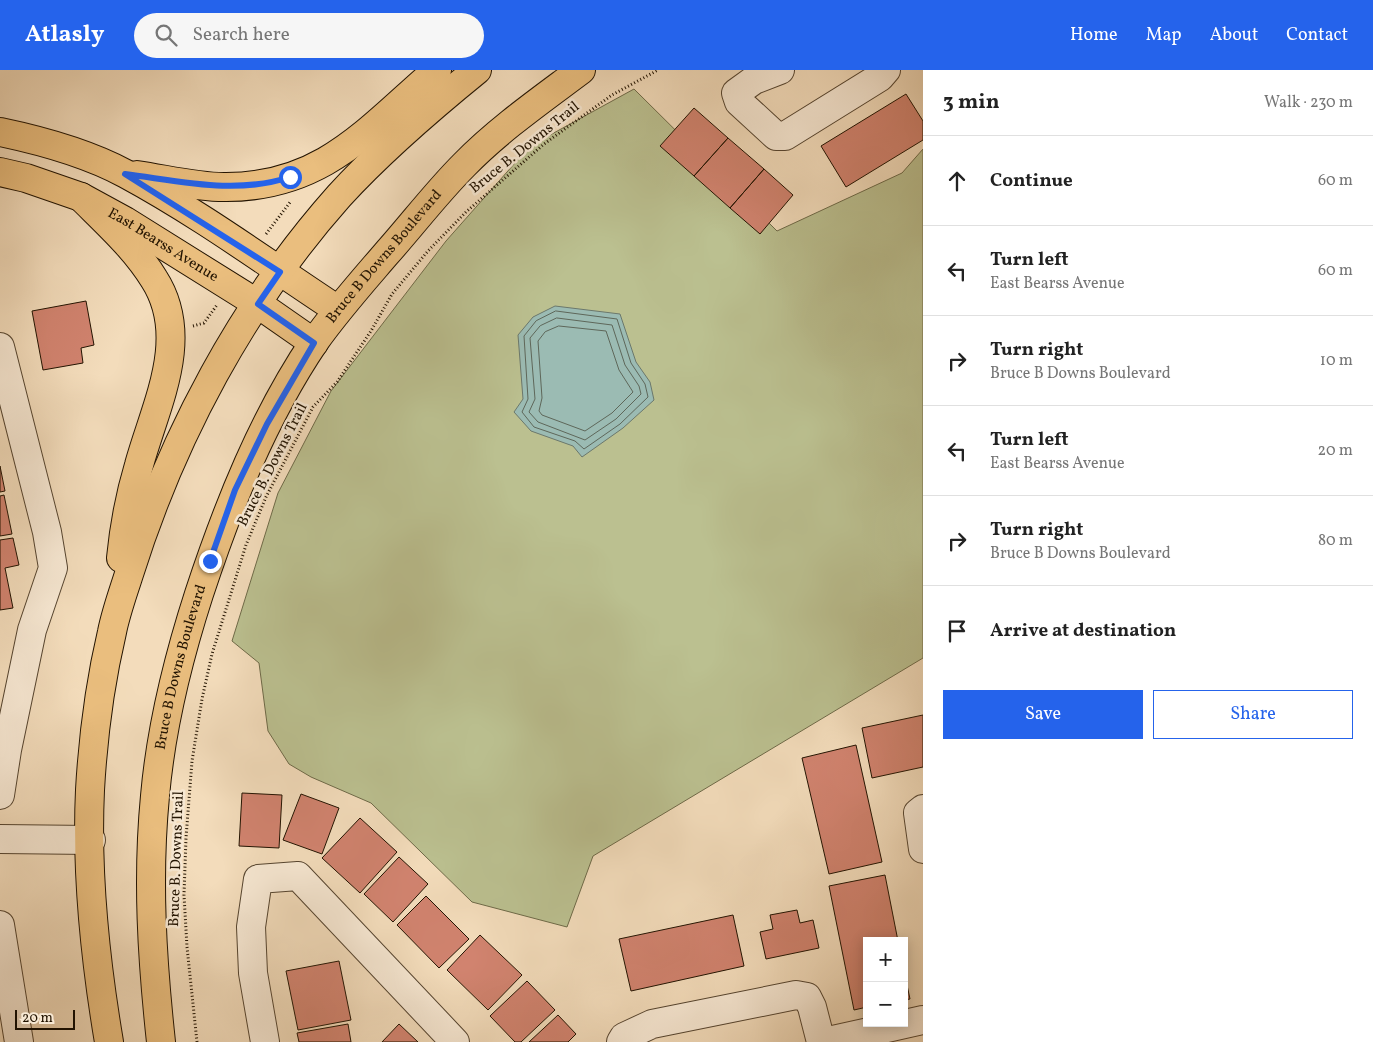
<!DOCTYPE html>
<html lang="en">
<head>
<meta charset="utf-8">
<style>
	:root { --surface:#fff; --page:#f6f6f6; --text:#222; --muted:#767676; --line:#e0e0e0; --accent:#2563eb }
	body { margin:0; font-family:Vollkorn,serif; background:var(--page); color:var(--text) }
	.controls { position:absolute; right:15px; bottom:15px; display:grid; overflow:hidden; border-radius:0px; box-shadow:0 2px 12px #0003 }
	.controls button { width:45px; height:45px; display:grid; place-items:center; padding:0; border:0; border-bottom:1px solid var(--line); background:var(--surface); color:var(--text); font:25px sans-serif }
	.scale { position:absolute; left:15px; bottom:12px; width:60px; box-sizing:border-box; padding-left:5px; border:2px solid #221301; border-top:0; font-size:14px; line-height:18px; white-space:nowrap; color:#221301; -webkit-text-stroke:4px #f7e8d3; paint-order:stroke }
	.stop { position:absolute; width:15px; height:15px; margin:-11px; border:4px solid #2563eb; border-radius:50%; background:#fff }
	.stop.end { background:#2563eb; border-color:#fff; box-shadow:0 1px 5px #0008 }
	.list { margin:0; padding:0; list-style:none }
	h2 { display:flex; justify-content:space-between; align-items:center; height:65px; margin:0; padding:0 20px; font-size:21px }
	h2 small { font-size:16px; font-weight:400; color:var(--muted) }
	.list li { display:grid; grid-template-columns:32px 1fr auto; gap:15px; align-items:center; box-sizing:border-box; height:90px; padding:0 20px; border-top:1px solid var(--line) }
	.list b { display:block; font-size:19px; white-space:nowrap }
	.list p { margin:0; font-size:16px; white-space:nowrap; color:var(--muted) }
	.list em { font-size:16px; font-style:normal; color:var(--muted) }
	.actions { display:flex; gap:10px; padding:15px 20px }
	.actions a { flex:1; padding:11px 0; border:1px solid var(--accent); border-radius:0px; text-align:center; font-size:18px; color:var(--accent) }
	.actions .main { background:var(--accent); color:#fff }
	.icon { flex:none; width:28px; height:28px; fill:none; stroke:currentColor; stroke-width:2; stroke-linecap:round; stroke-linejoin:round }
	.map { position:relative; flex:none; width:923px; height:972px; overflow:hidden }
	header { display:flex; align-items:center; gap:30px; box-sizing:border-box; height:70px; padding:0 25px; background:var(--accent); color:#fff }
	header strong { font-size:24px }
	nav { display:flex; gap:28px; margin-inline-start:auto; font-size:18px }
	.search { width:350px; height:45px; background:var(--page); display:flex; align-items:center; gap:12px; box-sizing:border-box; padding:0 18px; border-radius:28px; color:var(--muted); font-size:19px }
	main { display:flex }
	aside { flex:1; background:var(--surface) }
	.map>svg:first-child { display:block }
</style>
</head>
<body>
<header>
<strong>Atlasly</strong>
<div class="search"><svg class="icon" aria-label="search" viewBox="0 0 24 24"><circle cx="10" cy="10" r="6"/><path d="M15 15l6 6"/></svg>Search here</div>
<nav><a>Home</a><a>Map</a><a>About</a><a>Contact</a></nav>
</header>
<main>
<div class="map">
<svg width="923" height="972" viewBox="0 0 923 972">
	<rect width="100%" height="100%" fill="#f3dcbb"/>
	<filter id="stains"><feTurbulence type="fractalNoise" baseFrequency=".004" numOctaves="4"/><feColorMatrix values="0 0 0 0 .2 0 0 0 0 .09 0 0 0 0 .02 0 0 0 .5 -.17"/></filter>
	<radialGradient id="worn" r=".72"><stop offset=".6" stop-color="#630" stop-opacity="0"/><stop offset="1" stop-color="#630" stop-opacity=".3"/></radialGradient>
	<path fill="#bbc090" stroke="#6e6a48" d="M634 19 777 161 902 103 923 79V588L593 786 567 857 472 832 371 733 311 707 289 694 268 661 259 593 232 571 278 423 331 321 446 171 530 76Z"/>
	<path fill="#9bbbb3" stroke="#6b786c" d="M555 236 620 244 636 292 650 312 654 330 623 358 582 387 573 376 531 361 514 342 523 329 518 265 533 247Z"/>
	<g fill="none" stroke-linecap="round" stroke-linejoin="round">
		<path stroke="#5e675a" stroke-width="1" d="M556 241 617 249 631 293 645 314 648 327 620 354 584 379 575 371 534 357 522 342 528 329 524 266 536 251Z
			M557 248 612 255 625 295 639 316 641 324 616 349 585 370 538 352 529 342 535 329 530 268 540 256Z
			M559 256 606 261 619 300 633 322 612 343 585 361 542 345 539 341 542 328 538 271 545 262Z"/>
	</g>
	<path fill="#d1836f" stroke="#221301" d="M906 24 923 51V70L846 117 821 76Z
		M694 38 728 68 694 106 660 76Z
		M728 68 764 99 730 138 694 106Z
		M764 99 793 125 760 164 730 138Z
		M86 231 94 275 81 278 83 293 43 300 32 241Z
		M0 396 5 421 0 422Z
		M4 425 12 464 0 466V426Z
		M13 468 19 495 5 498 13 538 0 540V470Z
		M923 645V697L872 708 862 658Z
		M856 675 882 792 829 804 802 688Z
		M242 723 282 725 279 778 239 776Z
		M301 724 339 738 322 784 283 770Z
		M360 748 397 782 360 823 322 788Z
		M399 787 428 814 393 852 364 824Z
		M885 805 898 871H867V937L854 940 829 816Z
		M426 826 469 869 439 898 397 855Z
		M797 840 800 853 813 850 819 878 766 889 760 862 773 859 770 845Z
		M733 845 744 896 631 921 619 869Z
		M480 865 522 905 488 940 447 900Z
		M339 891 351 950 298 960 286 901Z
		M904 901 910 929 904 930Z
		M527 911 555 940 521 972H515L490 946Z
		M558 945 576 964 568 972H529Z
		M348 954 351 972H299L297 963Z
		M399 954 418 972H382Z"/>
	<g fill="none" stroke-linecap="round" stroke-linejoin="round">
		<defs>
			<path id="minor" d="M780 0 754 10 736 23 739 32 776 66H785L880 7 886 0
				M0 277 47 462 53 498 32 560 7 680 0 725
				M923 739 918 743 923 779
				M0 769 91 770
				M0 855 19 972
				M265 972 253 903 251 857 258 809 298 806 455 972
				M621 972 624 967 652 954 796 925 807 927 812 937 821 972
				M824 972 923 950"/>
			<g id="major">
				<path d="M0 62C43 71 87 83 126 104 200 144 268 194 338 240"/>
				<path id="s1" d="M0 102 26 108 81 127 125 151 258 234 314 273"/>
				<path d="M137 105C165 109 195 117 224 117 323 118 368 59 437 0"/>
				<path d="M81 127C107 153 135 178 154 209 192 268 155 336 139 395 130 425 124 457 121 488"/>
				<path d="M109 972C95 889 86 804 90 720 93 667 100 613 112 562 116 542 123 523 129 504 172 367 243 234 339 126 381 80 429 39 477 0"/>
				<path id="s2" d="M161 972C152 889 147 809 155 726 161 658 178 589 199 524 228 436 263 348 315 271 337 240 362 212 386 184 412 155 436 123 464 95 498 60 541 30 581 0"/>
			</g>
		</defs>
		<use href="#minor" stroke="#564530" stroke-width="30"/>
		<use href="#major" stroke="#221301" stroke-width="30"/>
		<path stroke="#221301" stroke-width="3" stroke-dasharray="1 2.5" stroke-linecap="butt" d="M266 164 291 131
			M193 256 204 253 217 235
			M197 972 187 877 184 825 186 768 192 691 202 629 212 584 246 475 266 427 313 337 337 312 371 261 392 224 428 181 466 142 544 74 612 25 658 0"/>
		<use href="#minor" stroke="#f7e8d3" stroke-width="28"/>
		<use href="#major" stroke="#eabe7e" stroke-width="28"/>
	</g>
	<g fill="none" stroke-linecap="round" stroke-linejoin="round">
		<path stroke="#2563eb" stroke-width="6" d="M210 491 235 420 267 354 314 273 258 234 280 202 125 104C180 111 236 125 290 107"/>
	</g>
	<g text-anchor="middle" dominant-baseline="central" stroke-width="5" stroke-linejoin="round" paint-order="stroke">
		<g font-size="15" fill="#221301" stroke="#f7e8d3">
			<text transform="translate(525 78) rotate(-39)">Bruce B. Downs Trail</text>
			<text stroke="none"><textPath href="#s1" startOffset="180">East Bearss Avenue</textPath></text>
			<text stroke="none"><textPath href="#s2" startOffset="842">Bruce B Downs Boulevard</textPath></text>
			<text transform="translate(273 395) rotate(-63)">Bruce B. Downs Trail</text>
			<text stroke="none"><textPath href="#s2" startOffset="378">Bruce B Downs Boulevard</textPath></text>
			<text transform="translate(177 789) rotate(-88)">Bruce B. Downs Trail</text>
		</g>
	</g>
	<rect width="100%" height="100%" filter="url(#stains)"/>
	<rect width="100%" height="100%" fill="url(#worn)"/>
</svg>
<div class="controls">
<button>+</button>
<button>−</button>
</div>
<div class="scale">20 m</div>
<div class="stop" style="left:290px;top:107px"></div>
<div class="stop end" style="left:210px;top:491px"></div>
</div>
<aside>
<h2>3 min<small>Walk · 230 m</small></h2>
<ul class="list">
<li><svg class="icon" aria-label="ahead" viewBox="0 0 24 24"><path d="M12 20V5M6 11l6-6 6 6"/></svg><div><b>Continue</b></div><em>60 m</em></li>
<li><svg class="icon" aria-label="left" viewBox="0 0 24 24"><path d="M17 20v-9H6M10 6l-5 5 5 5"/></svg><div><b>Turn left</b><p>East Bearss Avenue</p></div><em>60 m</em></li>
<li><svg class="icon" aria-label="right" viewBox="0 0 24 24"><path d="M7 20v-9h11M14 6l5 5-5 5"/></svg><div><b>Turn right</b><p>Bruce B Downs Boulevard</p></div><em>10 m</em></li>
<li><svg class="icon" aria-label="left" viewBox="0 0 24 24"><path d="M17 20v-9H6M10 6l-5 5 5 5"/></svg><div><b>Turn left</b><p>East Bearss Avenue</p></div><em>20 m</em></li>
<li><svg class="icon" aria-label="right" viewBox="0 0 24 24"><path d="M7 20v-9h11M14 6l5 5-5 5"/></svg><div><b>Turn right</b><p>Bruce B Downs Boulevard</p></div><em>80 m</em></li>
<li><svg class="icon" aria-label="arrive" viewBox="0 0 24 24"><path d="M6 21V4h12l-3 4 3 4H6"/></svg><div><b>Arrive at destination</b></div></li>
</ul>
<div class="actions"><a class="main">Save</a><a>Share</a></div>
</aside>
</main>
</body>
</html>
